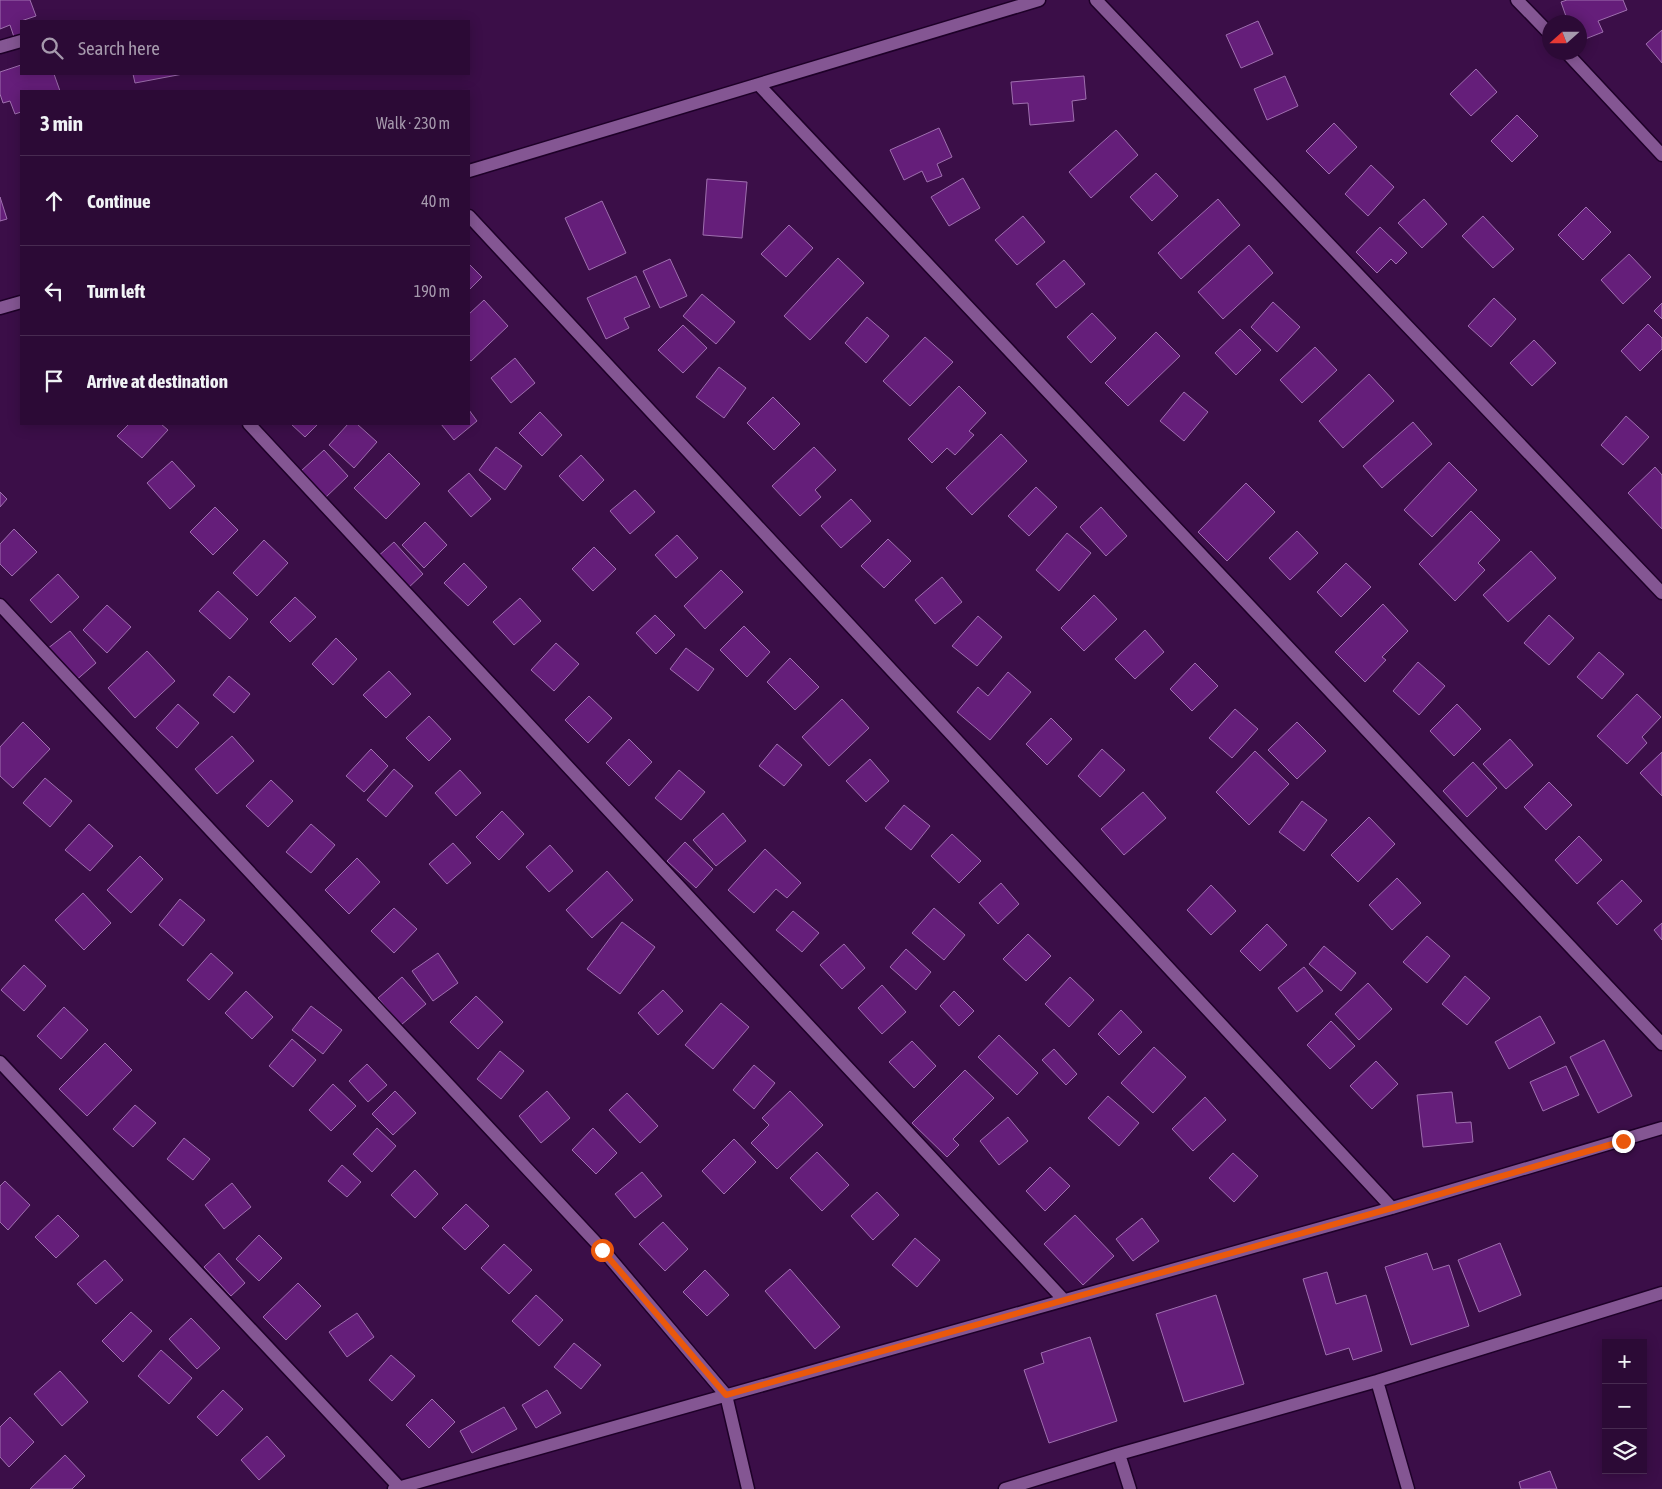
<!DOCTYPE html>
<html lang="en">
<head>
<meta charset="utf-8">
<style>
	:root { --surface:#2c0a36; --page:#381842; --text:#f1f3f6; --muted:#a69aad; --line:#482b51 }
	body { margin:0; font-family:"Asap Condensed",sans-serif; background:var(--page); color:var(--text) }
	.controls { position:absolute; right:15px; bottom:15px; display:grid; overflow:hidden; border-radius:0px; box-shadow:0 2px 12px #0003 }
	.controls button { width:45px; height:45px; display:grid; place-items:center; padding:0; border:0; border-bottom:1px solid var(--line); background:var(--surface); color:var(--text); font:25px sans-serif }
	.compass { position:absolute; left:1542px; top:15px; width:45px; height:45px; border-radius:50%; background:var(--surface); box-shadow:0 2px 12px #0003; rotate:249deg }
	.stop { position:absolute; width:15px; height:15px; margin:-11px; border:4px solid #ea580c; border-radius:50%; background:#fff }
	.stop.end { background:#ea580c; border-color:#fff; box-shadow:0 1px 5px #0008 }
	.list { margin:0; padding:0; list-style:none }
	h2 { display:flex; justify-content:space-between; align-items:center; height:65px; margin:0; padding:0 20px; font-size:21px }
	h2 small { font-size:16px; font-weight:400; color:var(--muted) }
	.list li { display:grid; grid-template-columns:32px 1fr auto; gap:15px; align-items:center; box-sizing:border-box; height:90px; padding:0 20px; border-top:1px solid var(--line) }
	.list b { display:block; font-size:19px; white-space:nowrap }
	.list em { font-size:16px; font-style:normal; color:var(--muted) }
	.icon { flex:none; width:28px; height:28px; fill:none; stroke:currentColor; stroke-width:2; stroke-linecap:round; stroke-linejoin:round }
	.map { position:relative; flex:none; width:1662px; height:1489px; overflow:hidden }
	.search { position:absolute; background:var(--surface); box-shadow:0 2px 12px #0003; left:20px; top:20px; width:450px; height:55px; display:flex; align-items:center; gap:12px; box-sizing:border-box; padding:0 18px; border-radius:0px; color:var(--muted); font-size:19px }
	.panel { position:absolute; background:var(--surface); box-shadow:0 2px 12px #0003; left:20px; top:90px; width:450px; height:335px; border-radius:0px }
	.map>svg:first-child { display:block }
</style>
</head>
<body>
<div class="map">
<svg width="1662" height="1489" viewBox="0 0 1662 1489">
	<rect width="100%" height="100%" fill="#3b0e48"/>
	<path fill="#651e7a" stroke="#9f6faf" d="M0 0H30L36 16 21 21V35L14 37 10 25 0 29Z
		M1567 0H1623L1627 10 1598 21 1603 32 1580 41V22H1568L1561 2Z
		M1258 21 1273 54 1241 68 1226 35Z
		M1662 30V63L1646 44Z
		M21 65V74H54L60 91H21V112L15 114 10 101 3 103 0 94V72Z
		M1476 69 1497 92 1471 116 1450 94Z
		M133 74H183L135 83Z
		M1084 76 1086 99 1072 101 1074 121 1030 125 1028 103 1013 104 1011 82Z
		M1285 76 1298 106 1267 120 1254 89Z
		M1517 115 1538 136 1512 162 1491 141Z
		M1334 123 1357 147 1329 174 1306 151Z
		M939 128 952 157 937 164 942 176 927 182 922 171 904 180 890 150Z
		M1116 130 1138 155 1091 198 1069 172Z
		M1371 165 1394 187 1368 216 1345 194Z
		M1156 173 1178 196 1152 221 1130 197Z
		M963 178 980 208 949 226 931 197Z
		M707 179 747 182 742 238 703 235Z
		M0 197 7 219 0 221Z
		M1218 199 1240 225 1181 279 1158 253Z
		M1424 199 1447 224 1422 248 1398 223Z
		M602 201 626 253 589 270 565 218Z
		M1586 207 1611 232 1583 260 1558 235Z
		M1023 216 1045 242 1017 265 995 240Z
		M1483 216 1514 249 1493 268 1462 236Z
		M789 225 813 248 786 277 761 254Z
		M1380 227 1407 253 1396 264 1391 259 1377 273 1356 252Z
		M1249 245 1273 273 1223 319 1198 292Z
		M1629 254 1651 277 1623 304 1601 280Z
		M838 258 864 283 810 340 784 316Z
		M670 259 687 296 660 308 643 271Z
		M1064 260 1085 284 1056 308 1036 284Z
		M469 264 482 277 469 290Z
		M636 276 650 307 624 318 629 328 606 339 587 298Z
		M702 294 735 322 716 344 683 316Z
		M1494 298 1516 319 1491 347 1468 326Z
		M484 300 508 326 471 361 469 359V314Z
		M1273 302 1300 327 1277 352 1251 327Z
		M1662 303V319L1654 311Z
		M1092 313 1116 338 1091 363 1067 337Z
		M867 317 889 336 866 363 845 343Z
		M1648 324 1662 338V349L1640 371 1621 351Z
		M683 325 707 348 683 373 658 350Z
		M1240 329 1261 350 1236 375 1215 353Z
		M1156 332 1180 356 1128 406 1105 383Z
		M925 337 953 362 910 406 883 381Z
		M1534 340 1556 363 1532 386 1510 363Z
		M1315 347 1337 370 1302 403 1280 380Z
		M515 358 535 383 511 403 491 378Z
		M719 367 746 388 724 418 696 397Z
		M1369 374 1394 401 1343 448 1319 421Z
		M959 386 986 413 969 431 974 435 955 455 947 448 932 463 908 439Z
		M1184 392 1208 412 1184 441 1160 421Z
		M773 397 800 424 774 450 747 423Z
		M469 410 477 421 454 440 441 424H469Z
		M540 412 562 435 542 456 519 433Z
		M1626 416 1649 437 1623 465 1601 445Z
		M1413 422 1432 444 1382 488 1363 466Z
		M129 424H161L168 430 142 458 117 436Z
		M291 424H318L305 437Z
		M348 424H357L377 442 354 468 329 445Z
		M1001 434 1027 461 972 515 946 488Z
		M496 447 522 466 505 490 479 470Z
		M814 447 836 470 815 490 821 497 800 516 772 486Z
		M324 450 348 476 325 498 301 471Z
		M389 453 420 484 386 519 354 488Z
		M581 455 604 480 583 501 559 476Z
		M172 461 195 486 170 509 147 483Z
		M1449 462 1477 490 1432 537 1404 510Z
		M1655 467 1662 475V529L1628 493Z
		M469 473 491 499 471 517 448 491Z
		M1246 483 1275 512 1227 561 1198 532Z
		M1036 487 1057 507 1029 536 1008 516Z
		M635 490 655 512 630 534 610 511Z
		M0 492 7 499 0 507Z
		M851 499 871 521 841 548 821 526Z
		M215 507 238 530 213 555 190 532Z
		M1101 507 1127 536 1106 556 1080 527Z
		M1471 511 1500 540 1478 563 1485 570 1455 601 1419 564Z
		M425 522 447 545 424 568 402 545Z
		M14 529 37 552 12 576 0 564V544Z
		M1297 531 1318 553 1290 580 1269 558Z
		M1067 533 1091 553 1059 591 1036 570Z
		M677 535 698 558 676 578 655 555Z
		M888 539 911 561 884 588 861 566Z
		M264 540 288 563 257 596 233 573Z
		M394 542 423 574 406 590 376 558Z
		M594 547 616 569 593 591 572 569Z
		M1531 551 1556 578 1508 622 1483 595Z
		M464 563 487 587 468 606 444 583Z
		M1346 563 1371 587 1341 617 1317 592Z
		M721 570 743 592 705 629 684 606Z
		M58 574 79 597 51 623 30 600Z
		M942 577 962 602 935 624 915 600Z
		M218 591 248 619 230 639 199 611Z
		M1094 595 1117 619 1084 651 1061 628Z
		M295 597 316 617 290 642 270 622Z
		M520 598 541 621 514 645 493 622Z
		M1383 604 1408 631 1382 657 1386 660 1365 682 1335 652Z
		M107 605 131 627 107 653 83 630Z
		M655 615 675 635 656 654 636 633Z
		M1549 615 1574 638 1549 665 1524 643Z
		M978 616 1002 637 977 666 952 646Z
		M744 626 770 652 747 677 720 650Z
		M1145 630 1164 652 1135 679 1115 659Z
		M70 631 96 663 74 682 47 649Z
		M336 638 357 659 333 685 312 664Z
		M556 643 579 664 554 691 531 670Z
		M686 648 714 669 698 691 670 669Z
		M147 651 175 681 135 718 108 688Z
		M1599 652 1624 674 1602 699 1577 677Z
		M790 658 819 687 795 710 767 682Z
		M1418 662 1445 686 1419 715 1393 691Z
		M1195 663 1218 686 1192 711 1170 689Z
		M389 671 411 694 386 718 363 695Z
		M1008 672 1031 692 990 740 957 712 978 687 988 696Z
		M229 676 250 694 234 713 213 695Z
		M1637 694 1661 717 1642 737 1647 743 1627 764 1597 736Z
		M589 696 612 718 588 743 565 720Z
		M842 699 869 728 829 766 802 737Z
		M178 704 199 723 177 748 156 728Z
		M1457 704 1481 729 1454 756 1430 731Z
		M1235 709 1258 729 1232 758 1209 738Z
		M429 716 451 739 429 761 406 738Z
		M1051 718 1072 739 1047 765 1026 744Z
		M23 722 50 749 13 788 0 776V747Z
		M1297 722 1326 751 1297 779 1268 750Z
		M232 736 254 761 217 794 195 769Z
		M629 739 652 762 629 786 606 763Z
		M1510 739 1533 765 1506 789 1483 764Z
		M777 744 802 765 784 786 759 766Z
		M371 749 388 766 364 792 346 776Z
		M1102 749 1125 770 1100 797 1078 776Z
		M1255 751 1289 784 1249 825 1216 792Z
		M1662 752V796L1640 773Z
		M870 759 889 781 866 802 846 781Z
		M1473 762 1497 788 1467 817 1443 791Z
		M394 769 413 786 386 817 367 800Z
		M460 770 481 793 456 816 435 793Z
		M679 770 705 792 681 820 655 798Z
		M45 778 72 801 50 827 23 803Z
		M271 780 293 801 268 827 246 806Z
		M1549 782 1572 805 1546 830 1524 807Z
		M1143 792 1166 818 1124 855 1101 829Z
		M1302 801 1327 820 1304 851 1279 832Z
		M904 805 930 826 911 850 885 828Z
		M502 811 524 834 499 860 476 837Z
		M723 813 746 841 716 866 693 840Z
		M1369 817 1395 844 1358 882 1331 855Z
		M89 824 113 846 90 871 65 850Z
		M311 824 335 845 311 873 286 852Z
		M952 834 981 861 959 883 931 856Z
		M1579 836 1602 860 1577 884 1555 860Z
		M685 842 713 869 696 888 667 861Z
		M453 843 471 863 447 884 429 864Z
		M550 845 573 871 549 892 526 867Z
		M765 849 801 883 787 898 776 889 754 913 728 890Z
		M140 856 163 879 131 913 107 890Z
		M357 858 380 882 349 914 325 890Z
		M607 871 633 900 592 938 566 910Z
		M1397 878 1421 903 1392 930 1369 905Z
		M1622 880 1642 901 1617 925 1597 903Z
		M1001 883 1019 904 998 924 979 903Z
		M1211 885 1236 911 1211 935 1187 910Z
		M83 893 111 923 84 950 55 920Z
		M180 899 205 920 183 946 159 925Z
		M394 908 417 929 394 953 371 931Z
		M934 908 965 935 944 960 912 933Z
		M793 911 819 933 802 952 776 930Z
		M622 922 655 947 620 994 587 969Z
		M1662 923V940L1654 930Z
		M1267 924 1287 945 1260 971 1240 951Z
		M1028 934 1051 956 1026 981 1003 959Z
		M1427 936 1450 956 1427 983 1403 962Z
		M844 944 865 968 842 989 820 965Z
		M1324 946 1356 973 1341 991 1309 964Z
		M906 949 931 972 916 990 890 967Z
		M211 953 233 973 209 1000 187 980Z
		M438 953 458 983 433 1001 412 971Z
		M24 965 46 986 24 1011 1 990Z
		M1304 967 1323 991 1297 1012 1278 988Z
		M1465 976 1490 998 1467 1025 1442 1004Z
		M402 977 426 1004 401 1025 378 998Z
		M1070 977 1094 1000 1069 1027 1045 1004Z
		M1368 983 1392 1009 1359 1040 1335 1014Z
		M882 985 906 1012 882 1034 858 1008Z
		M663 990 683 1011 658 1035 638 1013Z
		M246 991 273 1017 252 1039 225 1013Z
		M954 991 974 1011 959 1026 940 1006Z
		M476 996 503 1022 478 1049 450 1022Z
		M721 1003 749 1027 713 1069 685 1045Z
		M311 1006 342 1030 323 1054 292 1030Z
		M64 1007 88 1030 61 1059 37 1036Z
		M1121 1010 1142 1032 1119 1055 1098 1034Z
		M1540 1016 1555 1043 1509 1069 1495 1042Z
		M1331 1021 1355 1046 1330 1069 1307 1045Z
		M999 1035 1038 1073 1017 1095 978 1057Z
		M292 1039 316 1060 293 1087 269 1066Z
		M1604 1040 1632 1096 1598 1113 1570 1057Z
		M912 1041 936 1066 914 1088 889 1062Z
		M105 1043 132 1070 87 1116 59 1089Z
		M1154 1047 1186 1077 1153 1113 1121 1083Z
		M1054 1049 1077 1074 1066 1085 1042 1060Z
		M500 1051 524 1071 501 1099 477 1079Z
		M1376 1061 1398 1084 1372 1109 1350 1086Z
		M367 1064 387 1085 368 1102 349 1081Z
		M754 1065 775 1083 754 1109 733 1090Z
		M1566 1066 1579 1095 1543 1111 1530 1082Z
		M965 1070 994 1098 953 1139 959 1145 947 1157 912 1123Z
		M333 1084 356 1106 331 1131 309 1110Z
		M395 1091 416 1113 393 1135 372 1114Z
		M547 1091 570 1118 541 1143 519 1116Z
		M790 1091 823 1125 777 1169 751 1143 769 1125 762 1118Z
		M1452 1092 1456 1123 1471 1122 1473 1142 1423 1147 1417 1095Z
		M627 1093 658 1126 640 1143 609 1110Z
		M1108 1096 1139 1123 1119 1146 1088 1118Z
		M1205 1097 1226 1120 1193 1151 1172 1129Z
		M135 1105 156 1123 133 1147 113 1129Z
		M1008 1117 1028 1141 999 1165 980 1141Z
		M377 1128 396 1146 372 1172 353 1154Z
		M593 1128 617 1153 596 1174 572 1150Z
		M184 1138 210 1159 193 1180 167 1159Z
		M734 1139 756 1162 724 1194 702 1171Z
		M817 1152 849 1185 822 1211 790 1178Z
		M1233 1153 1258 1176 1234 1202 1209 1178Z
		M342 1165 361 1182 347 1197 328 1181Z
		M1050 1167 1070 1186 1045 1211 1026 1191Z
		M415 1170 438 1194 415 1218 391 1195Z
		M642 1172 662 1196 635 1218 615 1194Z
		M5 1181 30 1205 8 1230 0 1222V1186Z
		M232 1183 251 1207 224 1229 205 1205Z
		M877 1192 899 1215 873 1240 851 1216Z
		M466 1204 489 1226 465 1250 442 1228Z
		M58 1215 79 1236 56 1258 35 1237Z
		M1075 1215 1114 1256 1083 1285 1044 1244Z
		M1142 1218 1159 1241 1133 1261 1116 1239Z
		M663 1222 688 1249 665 1271 639 1244Z
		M259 1235 282 1258 259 1281 236 1259Z
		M915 1238 940 1260 917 1287 892 1265Z
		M1500 1243 1521 1295 1479 1312 1458 1260Z
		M504 1244 532 1270 509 1294 481 1268Z
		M219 1253 245 1283 231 1296 204 1267Z
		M1427 1253 1433 1270 1449 1265 1469 1326 1411 1345 1385 1267Z
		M105 1260 123 1280 96 1304 77 1284Z
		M790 1269 840 1327 815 1349 765 1291Z
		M705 1270 729 1295 707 1316 683 1292Z
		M1327 1272 1336 1304 1366 1295 1382 1351 1353 1360 1349 1348 1326 1355 1303 1279Z
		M298 1283 321 1306 286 1340 263 1317Z
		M536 1295 563 1320 539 1346 512 1321Z
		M1216 1295 1244 1384 1184 1402 1156 1314Z
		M131 1312 152 1331 123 1362 102 1341Z
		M357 1313 374 1337 347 1357 329 1332Z
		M191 1318 220 1348 197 1369 169 1339Z
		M1090 1337 1117 1421 1049 1443 1024 1370 1044 1363 1041 1353Z
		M574 1343 601 1365 581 1389 554 1367Z
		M161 1350 192 1378 169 1404 138 1376Z
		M391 1355 415 1376 392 1401 369 1380Z
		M60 1371 88 1402 62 1426 34 1394Z
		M223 1390 243 1409 217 1436 197 1417Z
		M547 1390 561 1413 536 1428 522 1405Z
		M432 1399 455 1422 429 1448 406 1425Z
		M504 1407 517 1429 472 1453 460 1431Z
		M10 1417 34 1442 9 1467 0 1457V1427Z
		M267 1436 285 1456 259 1480 241 1460Z
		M65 1455 85 1476 72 1489H30Z
		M1550 1471 1557 1489H1521L1519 1482Z"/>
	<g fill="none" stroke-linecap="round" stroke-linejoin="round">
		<defs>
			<path id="minor" d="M1096 0 1662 593
				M1517 0 1550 34
				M0 47 21 41
				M1566 52 1662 155
				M759 85 1662 1044
				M469 171 1039 0
				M469 216 1392 1208
				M0 308 21 302
				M249 424 1063 1299
				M0 605 603 1250 726 1395 748 1489
				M0 1062 399 1487
				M1377 1381 1408 1489
				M1119 1454 1130 1489
				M394 1489 1392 1208 1662 1128
				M1005 1489 1119 1454 1377 1381 1662 1293"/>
		</defs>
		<use href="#minor" stroke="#1e0028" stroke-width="15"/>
		<use href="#minor" stroke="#845693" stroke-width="12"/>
	</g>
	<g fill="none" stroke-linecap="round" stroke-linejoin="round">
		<path stroke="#ea580c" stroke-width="6" d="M602 1250 726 1395 1392 1208 1623 1141"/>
	</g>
</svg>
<div class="controls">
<button>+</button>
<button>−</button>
<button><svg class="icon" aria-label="layers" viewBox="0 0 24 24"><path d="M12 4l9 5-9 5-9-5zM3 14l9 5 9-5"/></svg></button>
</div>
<svg class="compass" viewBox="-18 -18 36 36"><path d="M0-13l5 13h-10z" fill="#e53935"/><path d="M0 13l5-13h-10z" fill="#a69aad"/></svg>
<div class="stop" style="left:602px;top:1250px"></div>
<div class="stop end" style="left:1623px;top:1141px"></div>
<div class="search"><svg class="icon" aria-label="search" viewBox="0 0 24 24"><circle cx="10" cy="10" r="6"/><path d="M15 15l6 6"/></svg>Search here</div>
<section class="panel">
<h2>3 min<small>Walk · 230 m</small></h2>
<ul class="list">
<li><svg class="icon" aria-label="ahead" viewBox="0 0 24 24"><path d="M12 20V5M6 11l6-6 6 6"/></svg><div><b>Continue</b></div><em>40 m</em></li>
<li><svg class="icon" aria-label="left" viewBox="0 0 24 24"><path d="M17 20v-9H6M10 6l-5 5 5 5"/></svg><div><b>Turn left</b></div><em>190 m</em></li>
<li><svg class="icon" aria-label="arrive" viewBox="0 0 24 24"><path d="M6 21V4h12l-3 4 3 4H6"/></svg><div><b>Arrive at destination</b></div></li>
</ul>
</section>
</div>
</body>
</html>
